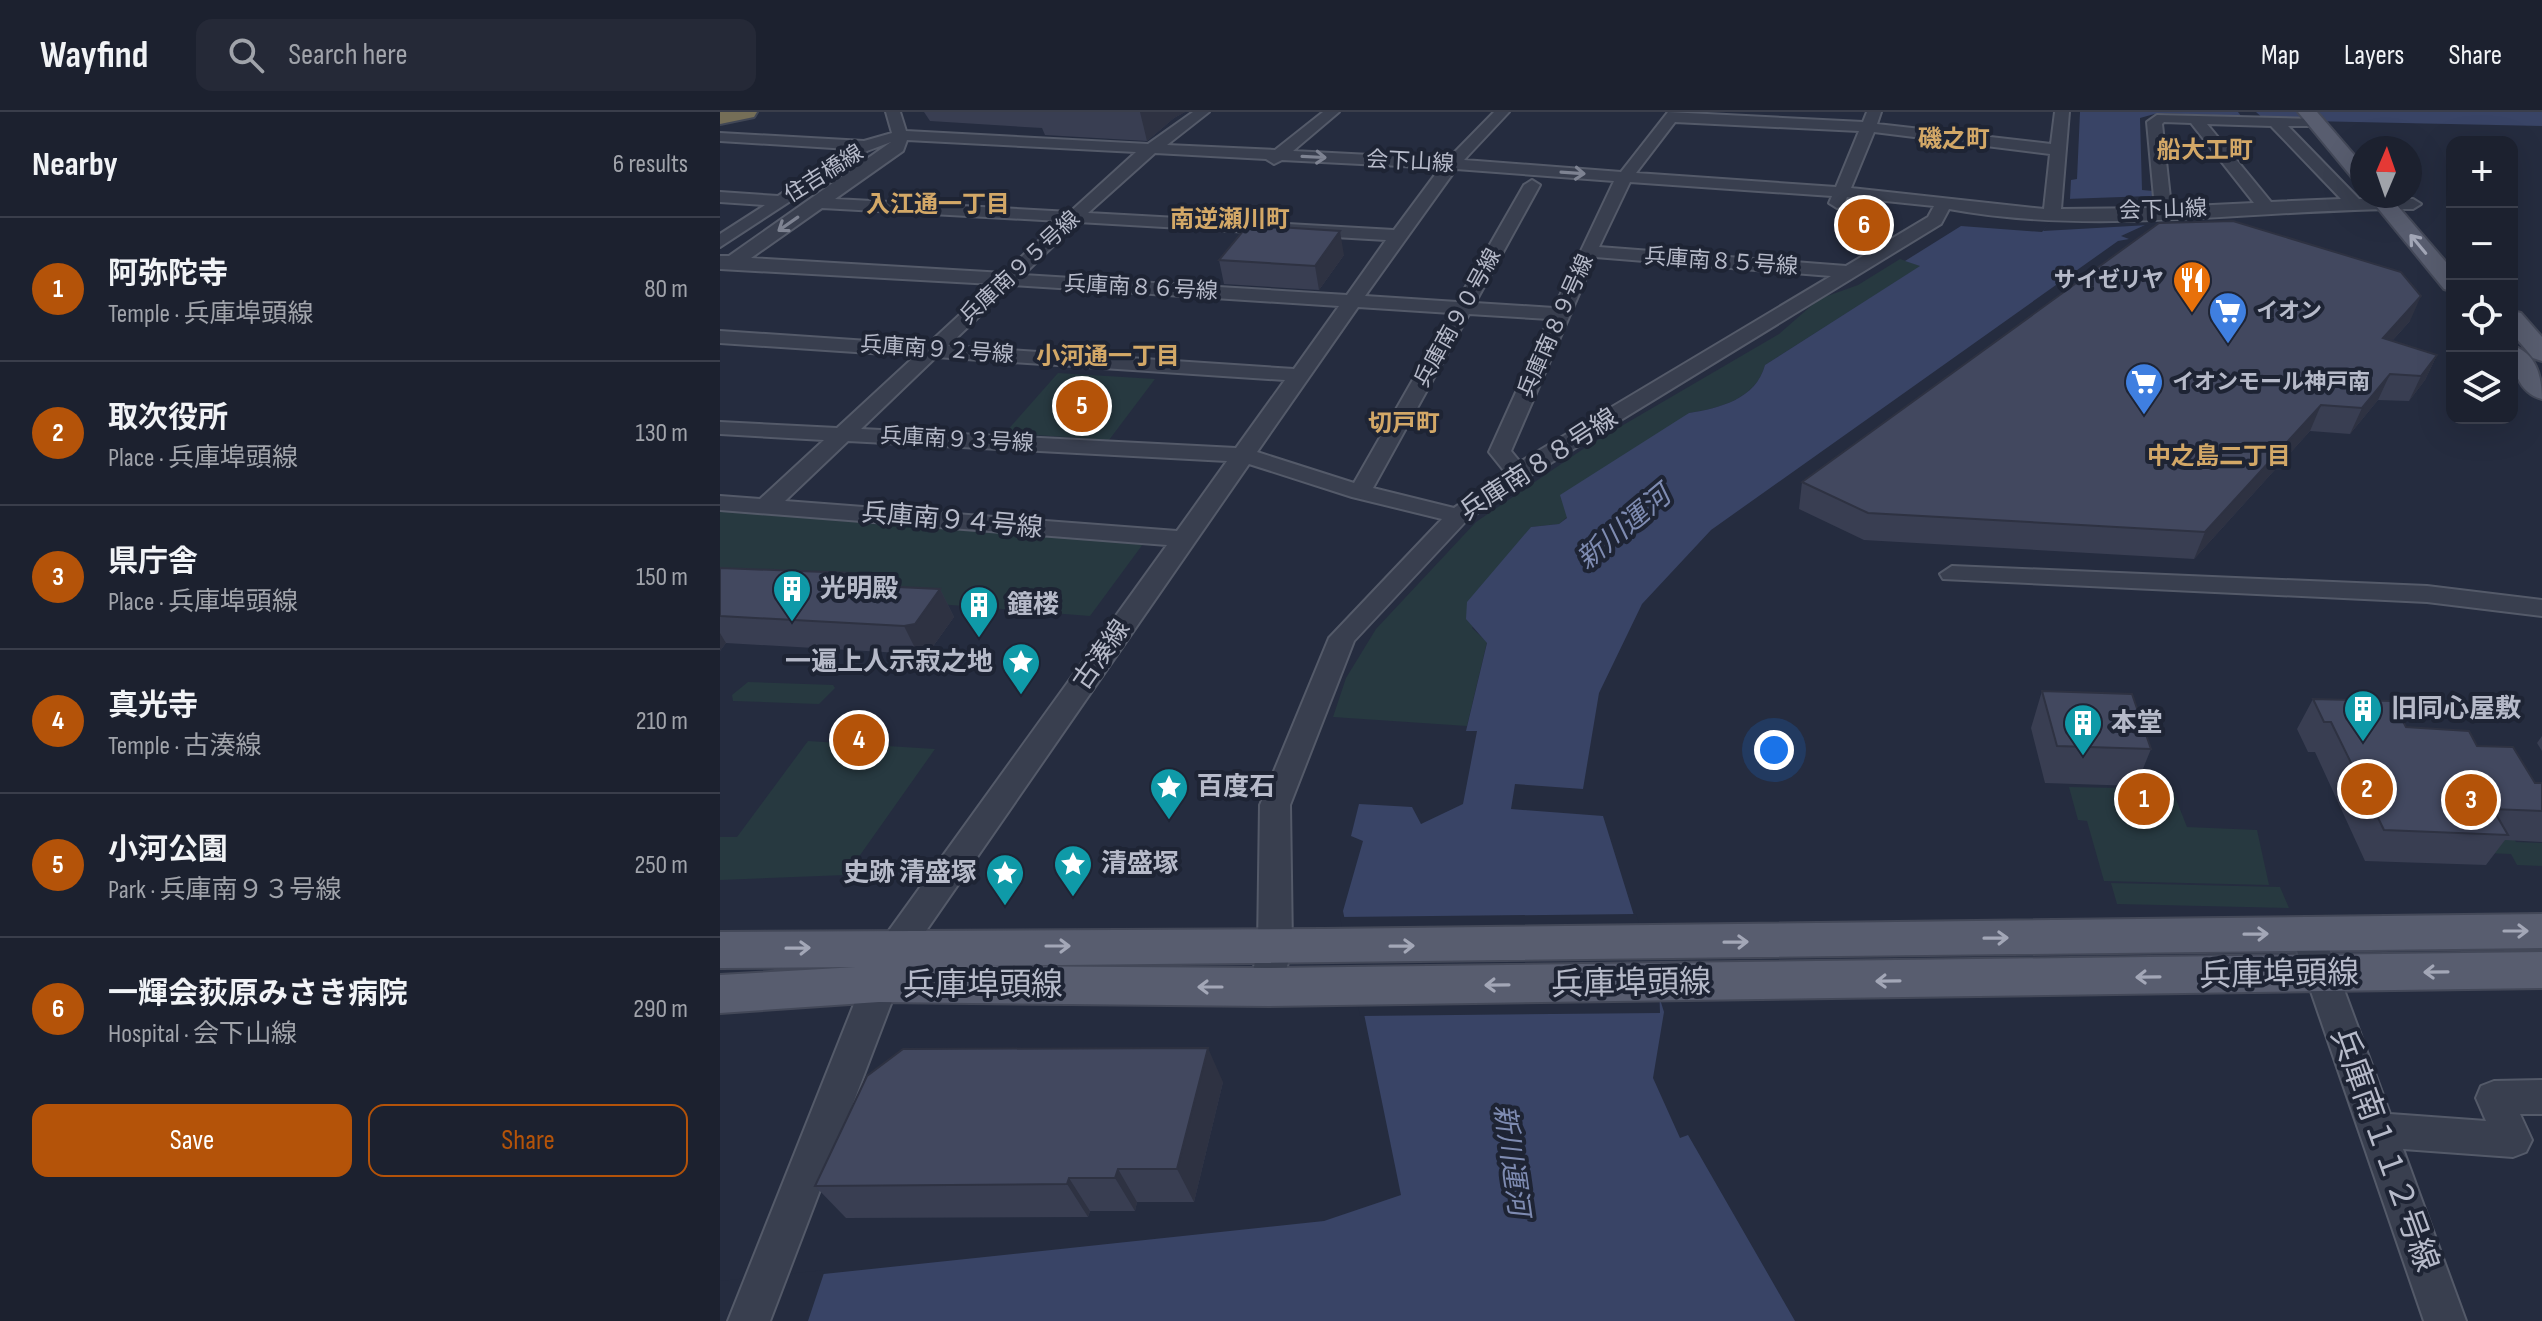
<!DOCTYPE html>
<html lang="en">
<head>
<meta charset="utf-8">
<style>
	:root { --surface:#1c212f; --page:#252937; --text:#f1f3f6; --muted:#a0a3aa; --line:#3a3e4b; --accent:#b45309 }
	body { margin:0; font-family:"Sofia Sans Condensed","Noto Sans JP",sans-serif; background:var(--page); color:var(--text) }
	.controls { position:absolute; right:24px; top:24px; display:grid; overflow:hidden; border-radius:16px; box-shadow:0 8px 32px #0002 }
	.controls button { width:72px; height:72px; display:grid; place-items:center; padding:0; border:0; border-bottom:2px solid var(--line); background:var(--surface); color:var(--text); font:40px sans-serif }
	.compass { position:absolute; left:1630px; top:24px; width:72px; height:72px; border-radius:50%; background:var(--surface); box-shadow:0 8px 32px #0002; rotate:2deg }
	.you { position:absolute; left:1054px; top:638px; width:28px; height:28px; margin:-20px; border:6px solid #fff; border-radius:50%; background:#1a73e8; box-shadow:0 0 0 12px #1a73e833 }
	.badge { display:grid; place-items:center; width:52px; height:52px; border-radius:50%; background:var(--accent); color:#fff; font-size:26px; font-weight:700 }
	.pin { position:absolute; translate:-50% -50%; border:4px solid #fff; box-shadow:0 2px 8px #0006 }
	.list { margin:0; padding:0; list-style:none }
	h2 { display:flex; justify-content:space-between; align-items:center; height:104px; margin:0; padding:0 32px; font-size:34px }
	h2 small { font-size:26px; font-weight:400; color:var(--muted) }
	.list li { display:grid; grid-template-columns:52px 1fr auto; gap:24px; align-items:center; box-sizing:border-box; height:144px; padding:0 32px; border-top:2px solid var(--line) }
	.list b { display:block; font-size:30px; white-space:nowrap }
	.list p { margin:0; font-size:26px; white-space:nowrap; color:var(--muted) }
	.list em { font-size:26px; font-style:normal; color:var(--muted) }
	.actions { display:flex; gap:16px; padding:24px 32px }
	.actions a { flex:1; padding:18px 0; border:2px solid var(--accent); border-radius:16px; text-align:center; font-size:28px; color:var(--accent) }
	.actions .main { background:var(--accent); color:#fff }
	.icon { flex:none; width:44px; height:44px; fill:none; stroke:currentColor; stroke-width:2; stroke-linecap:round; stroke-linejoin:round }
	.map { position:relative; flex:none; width:1822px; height:1209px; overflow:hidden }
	header { display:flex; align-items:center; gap:48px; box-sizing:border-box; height:112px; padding:0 40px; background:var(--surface); border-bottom:2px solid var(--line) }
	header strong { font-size:38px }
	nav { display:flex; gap:44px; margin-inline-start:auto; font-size:28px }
	.search { width:560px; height:72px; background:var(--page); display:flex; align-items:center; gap:20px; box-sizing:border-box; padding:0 28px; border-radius:16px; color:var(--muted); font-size:30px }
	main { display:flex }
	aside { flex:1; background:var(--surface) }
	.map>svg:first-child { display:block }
</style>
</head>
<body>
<header>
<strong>Wayfind</strong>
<div class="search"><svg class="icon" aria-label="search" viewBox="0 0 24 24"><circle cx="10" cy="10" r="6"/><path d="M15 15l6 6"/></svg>Search here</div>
<nav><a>Map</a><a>Layers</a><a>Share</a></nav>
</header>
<main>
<aside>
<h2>Nearby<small>6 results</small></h2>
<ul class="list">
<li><span class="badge">1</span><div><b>阿弥陀寺</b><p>Temple · 兵庫埠頭線</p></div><em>80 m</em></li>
<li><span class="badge">2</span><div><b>取次役所</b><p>Place · 兵庫埠頭線</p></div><em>130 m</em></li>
<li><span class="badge">3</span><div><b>県庁舎</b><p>Place · 兵庫埠頭線</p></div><em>150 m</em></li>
<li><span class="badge">4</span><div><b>真光寺</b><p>Temple · 古湊線</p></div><em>210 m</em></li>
<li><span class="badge">5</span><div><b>小河公園</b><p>Park · 兵庫南９３号線</p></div><em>250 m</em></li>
<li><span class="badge">6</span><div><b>一輝会荻原みさき病院</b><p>Hospital · 会下山線</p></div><em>290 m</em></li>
</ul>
<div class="actions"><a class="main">Save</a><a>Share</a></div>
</aside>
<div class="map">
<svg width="1822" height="1209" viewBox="0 0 1822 1209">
	<rect width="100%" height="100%" fill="#252c3f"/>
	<path fill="#273940" d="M1180 147 1201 154 1045 253C1036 287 1000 296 969 301L839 412 811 415 752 516 767 530 747 614 613 605 626 566 656 517 756 410 869 333 1059 222 1099 187 1138 173Z
		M338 261 435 267 389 328 285 321Z
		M0 397 423 432 370 504 0 475Z
		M28 570 113 573 115 576 99 592 13 589 12 583Z
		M88 629 215 637 126 763 0 768V725H17Z
		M1349 675 1452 677 1467 715 1537 718 1549 773 1384 769 1367 709 1358 708Z
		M1789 719 1796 730 1822 731V754L1797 753 1791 742 1763 741Z
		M1391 771 1560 775 1569 796 1397 792Z"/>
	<path fill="#394466" d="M1360 0H1518L1521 4 1438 1 1420 6 1422 78 1433 79 1425 113 1401 124 1409 127 1398 129 991 418 922 492 879 581 863 677 795 672 791 697 883 704 944 900 933 966 960 1026 968 1023 1075 1209H0V1173L604 1109 681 1083 623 799 643 729 631 724 639 692 692 695 701 712 743 692 757 619H746L767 531 746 507 747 490 811 415 839 412 847 406 840 383 969 301C1000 296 1036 287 1045 253L1200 154 1185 149 1241 114 1322 120 1350 87 1351 68 1357 67Z
		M1536 0H1822V14L1545 8Z"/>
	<path fill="#252c3f" d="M1430 84 1429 113 1323 119 1346 87Z
		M916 802 939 871 940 901 640 904 620 805Z
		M105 1158 88 1209H0V1169Z"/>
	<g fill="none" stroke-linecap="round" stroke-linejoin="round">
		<defs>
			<path id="minor" d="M166 0H180L186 19 428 32 473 0H489L447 33 555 38 603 0H619L573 39 728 47 774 0H789L744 48 901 60 948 0 1143 10 1147 0H1161L1157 12 1331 32 1335 0H1349L1341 97 1435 96 1427 10 1437 3 1597 7 1604 11 1602 14H1568L1639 87H1693L1701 92 1693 97C1540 96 1380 125 1229 97L1221 112 806 366 746 409 634 529 570 693 572 835 559 885 547 889 535 885 530 875 538 835 540 693 609 526 722 407 632 385 529 352 190 842 50 1209H8L142 872 165 824 447 433 0 398V384L40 387 104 328 0 322V310L117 316 195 244 0 231V219L207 233 273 172 0 157V144H9L171 30 147 39 0 135V122L45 93 0 90V80L58 84 129 37 0 29V21L144 29 172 21ZM955 10 1139 19 1116 75 916 61ZM1444 10 1471 11 1534 91 1451 95 1442 12ZM1487 12 1551 14 1621 87 1551 90ZM1154 20 1330 42 1324 97 1131 76ZM187 28 416 40 350 100 115 87 183 39ZM435 41 546 47 554 52 562 48 720 56 674 118 368 101ZM736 57 894 69 834 196 755 191 820 73 812 68 804 73 737 190 645 184ZM910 70 1112 84 1109 91 1117 96 1123 94 1127 85 1214 94 1208 105 1126 154 879 135ZM102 96 340 109 284 161 31 146ZM358 110 666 128 627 183 303 163ZM875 145 1111 164 800 350 791 339ZM292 173 619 194 574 257 228 234ZM638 195 731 201 634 371 537 340ZM749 202 829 207 769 340 785 360 734 396 653 376ZM216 245 565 268 516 336 141 317ZM128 329 507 349 457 419 65 389Z
				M1232 454 1707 474 1822 488V504L1707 490 1223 467 1220 462Z
				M1587 808 1599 812 1603 821 1670 1002 1766 1009 1756 986 1761 974 1774 969 1822 968V1002H1800L1812 1028 1806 1040 1793 1045 1683 1037 1746 1209H1704L1571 821 1575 812Z"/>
			<path id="major" d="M1578 0H1597L1642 52V71L1635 69Z
				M1648 84H1669L1732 157V179L1724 177Z
				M1792 199 1801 201 1822 225V249L1813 246 1792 221Z
				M1792 234C1816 240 1822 265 1822 287 1798 281 1792 256 1792 234Z
				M1822 802V836L262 854 547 856 1822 840V876L547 894 159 890 0 901V863L136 855 0 856V820L604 817Z"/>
			<path id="highway" d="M0 0H37L34 5 0 12Z"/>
		</defs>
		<use href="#minor" stroke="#545a69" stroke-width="4"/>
		<use href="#major" stroke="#434858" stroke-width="4"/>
		<use href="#highway" stroke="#414756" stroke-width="4"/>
		<use href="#minor" fill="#393f4f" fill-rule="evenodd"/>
		<use href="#major" fill="#585d6f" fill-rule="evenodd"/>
		<use href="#highway" fill="#756e57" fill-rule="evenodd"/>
	</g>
	<path fill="#393e52" d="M204 0H465L454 6 427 29 325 23 322 16 210 9Z
		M624 143 599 178 504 172 499 148Z
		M1690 209 1672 229 1717 243 1705 268 1689 289 1658 288 1630 322 1590 319 1474 447 1144 428 1079 397 1082 370Z
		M0 456 130 461 134 470 141 474 220 477 234 505 209 540 198 542 6 531 0 539Z
		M1322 579 1431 637 1416 674 1325 671 1311 616Z
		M1593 587 1686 615 1757 634 1815 671H1822V730L1785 728 1766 753 1645 749 1595 640H1588L1577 617Z
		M1822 624V639L1817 631Z
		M503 970 474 1090H417L415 1099H370L368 1105 126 1106 95 1074Z"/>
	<path fill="#2e3242" d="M420 0H465L454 6 427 29Z
		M620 119 624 143 599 178 595 154Z
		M1701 184 1690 209 1651 252 1663 226Z
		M1717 243 1705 268 1689 289 1701 264Z
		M1670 262 1658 288 1630 322 1642 296Z
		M1601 293 1590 319 1474 447 1485 420Z
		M130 461 144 489 123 469Z
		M220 477 234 505 209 540 198 542 184 514Z
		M0 521 6 531 0 539Z
		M488 936 503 970 474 1090 457 1057Z
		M398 1057 417 1090 415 1099 395 1066Z
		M349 1066 370 1099 368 1105 347 1072Z"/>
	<path fill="#42485f" stroke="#2e3242" stroke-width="2" d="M1513 109 1681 160 1701 184 1663 226 1717 243 1701 264 1670 262 1642 296 1601 293 1485 420 1148 401 1082 370 1439 111Z
		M528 113 620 119 595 154 499 148Z
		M0 456 130 461 123 469 140 470 137 473 220 477 195 512 184 514 0 504Z
		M1322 579 1412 582 1431 637 1337 634Z
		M1593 587 1672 589 1686 615 1749 619 1757 634 1793 635 1815 671H1822V699L1773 697 1788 723 1664 718 1611 610H1604Z
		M488 936 457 1057H398L395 1066H349L347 1072 95 1074 147 964 183 937Z"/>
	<defs><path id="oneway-shaft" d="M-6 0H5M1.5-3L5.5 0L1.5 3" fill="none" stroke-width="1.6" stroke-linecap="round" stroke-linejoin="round" transform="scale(2)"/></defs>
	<g stroke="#7e8392">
		<use href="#oneway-shaft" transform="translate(594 45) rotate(3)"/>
		<use href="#oneway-shaft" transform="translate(853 61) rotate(4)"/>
		<use href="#oneway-shaft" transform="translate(68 112) rotate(145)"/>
	</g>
	<g stroke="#a3a7b7">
		<use href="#oneway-shaft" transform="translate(1698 132) rotate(-130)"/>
		<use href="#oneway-shaft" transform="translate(1796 819)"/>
		<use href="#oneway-shaft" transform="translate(1536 822) rotate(-1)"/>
		<use href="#oneway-shaft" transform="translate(1276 826) rotate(-1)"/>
		<use href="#oneway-shaft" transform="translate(1016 830) rotate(-1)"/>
		<use href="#oneway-shaft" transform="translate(338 834)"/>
		<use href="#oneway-shaft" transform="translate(682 834) rotate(-1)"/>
		<use href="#oneway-shaft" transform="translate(78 836) rotate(-1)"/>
		<use href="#oneway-shaft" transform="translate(1716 860) rotate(179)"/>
		<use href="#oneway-shaft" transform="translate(1428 865) rotate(179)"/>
		<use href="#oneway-shaft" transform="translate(1168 869) rotate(179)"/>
		<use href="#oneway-shaft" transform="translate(777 873) rotate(179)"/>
		<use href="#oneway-shaft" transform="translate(490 875) rotate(-180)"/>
	</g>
	<defs>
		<symbol id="restaurant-pin" viewBox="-11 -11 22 30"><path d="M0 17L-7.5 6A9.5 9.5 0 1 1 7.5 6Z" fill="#e8710a" stroke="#1e2434"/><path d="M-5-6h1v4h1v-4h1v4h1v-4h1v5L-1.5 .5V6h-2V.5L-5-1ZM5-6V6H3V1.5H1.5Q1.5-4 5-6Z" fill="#fff"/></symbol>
		<symbol id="supermarket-pin" viewBox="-11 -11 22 30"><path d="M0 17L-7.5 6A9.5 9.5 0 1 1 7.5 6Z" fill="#3f7fe0" stroke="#1e2434"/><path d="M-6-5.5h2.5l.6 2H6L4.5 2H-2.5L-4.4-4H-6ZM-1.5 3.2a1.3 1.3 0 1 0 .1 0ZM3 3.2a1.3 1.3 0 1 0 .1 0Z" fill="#fff"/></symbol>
		<symbol id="building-pin" viewBox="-11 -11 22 30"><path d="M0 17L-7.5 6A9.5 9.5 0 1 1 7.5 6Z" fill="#0f9aa8" stroke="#1e2434"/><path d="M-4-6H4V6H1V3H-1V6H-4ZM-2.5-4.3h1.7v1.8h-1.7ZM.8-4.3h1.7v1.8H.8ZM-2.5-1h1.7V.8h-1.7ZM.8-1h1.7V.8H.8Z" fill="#fff"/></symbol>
		<symbol id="sight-pin" viewBox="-11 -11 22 30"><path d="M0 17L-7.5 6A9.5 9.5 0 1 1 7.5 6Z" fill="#0f9aa8" stroke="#1e2434"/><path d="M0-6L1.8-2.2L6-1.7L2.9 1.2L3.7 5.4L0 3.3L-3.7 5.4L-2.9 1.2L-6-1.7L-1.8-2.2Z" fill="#fff"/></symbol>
	</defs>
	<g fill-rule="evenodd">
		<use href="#restaurant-pin" x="1450" y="146" width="44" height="60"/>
		<use href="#supermarket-pin" x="1486" y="177" width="44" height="60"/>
		<use href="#supermarket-pin" x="1402" y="248" width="44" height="60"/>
		<use href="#building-pin" x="50" y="455" width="44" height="60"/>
		<use href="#building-pin" x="237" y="471" width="44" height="60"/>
		<use href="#sight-pin" x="279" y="528" width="44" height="60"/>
		<use href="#building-pin" x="1621" y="575" width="44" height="60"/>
		<use href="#building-pin" x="1341" y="589" width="44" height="60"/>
		<use href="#sight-pin" x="427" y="653" width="44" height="60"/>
		<use href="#sight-pin" x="331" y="730" width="44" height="60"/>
		<use href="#sight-pin" x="263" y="739" width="44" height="60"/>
	</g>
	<g text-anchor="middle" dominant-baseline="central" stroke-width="8" stroke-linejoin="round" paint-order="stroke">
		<g font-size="22" fill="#b6bac9" stroke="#1e2434">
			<text transform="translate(690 50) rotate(3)">会下山線</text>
			<text transform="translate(104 62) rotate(-32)">住吉橋線</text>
			<text transform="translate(1443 98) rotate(-2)">会下山線</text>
			<text transform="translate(1001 150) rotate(4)">兵庫南８５号線</text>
			<text transform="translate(300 156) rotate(-43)">兵庫南９５号線</text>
			<text transform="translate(421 176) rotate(3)">兵庫南８６号線</text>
			<text transform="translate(738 206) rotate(-61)">兵庫南９０号線</text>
			<text transform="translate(836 214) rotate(-66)">兵庫南８９号線</text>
			<text transform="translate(217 238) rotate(4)">兵庫南９２号線</text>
			<text transform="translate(237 328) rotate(3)">兵庫南９３号線</text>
		</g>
		<g font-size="22" font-weight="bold" fill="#b6bac9" stroke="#1e2434" text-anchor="start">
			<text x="1444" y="168" text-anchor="end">サイゼリヤ</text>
			<text x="1536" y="199">イオン</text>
			<text x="1452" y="270">イオンモール神戸南</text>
		</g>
		<g font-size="24" font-weight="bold" fill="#d3a867" stroke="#1e2434">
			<text x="1234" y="27">磯之町</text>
			<text x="1485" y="38">船大工町</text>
			<text x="218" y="92">入江通一丁目</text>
			<text x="510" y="107">南逆瀬川町</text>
			<text x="388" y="244">小河通一丁目</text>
			<text x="684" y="311">切戸町</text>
			<text x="1499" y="344">中之島二丁目</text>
		</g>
		<g font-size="26" fill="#b6bac9" stroke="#1e2434">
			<text transform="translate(819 353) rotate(-33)">兵庫南８８号線</text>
			<text transform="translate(232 409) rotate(5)">兵庫南９４号線</text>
			<text transform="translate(382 543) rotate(-55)">古湊線</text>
		</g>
		<g font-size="26" font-weight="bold" fill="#b6bac9" stroke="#1e2434" text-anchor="start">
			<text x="100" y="477">光明殿</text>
			<text x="287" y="493">鐘楼</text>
			<text x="273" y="550" text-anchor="end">一遍上人示寂之地</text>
			<text x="1671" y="597">旧同心屋敷</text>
			<text x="1391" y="611">本堂</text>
			<text x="477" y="675">百度石</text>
			<text x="381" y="752">清盛塚</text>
			<text x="257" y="761" text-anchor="end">史跡 清盛塚</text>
		</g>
		<g font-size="28" font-style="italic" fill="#7e8bb1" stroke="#1e2434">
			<text transform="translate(904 416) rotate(-40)">新川運河</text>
			<text transform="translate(791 1048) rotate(82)">新川運河</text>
		</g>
		<g font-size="32" fill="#b6bac9" stroke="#1e2434">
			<text transform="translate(1559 863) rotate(-1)">兵庫埠頭線</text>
			<text transform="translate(911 872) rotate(-1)">兵庫埠頭線</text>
			<text x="263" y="873">兵庫埠頭線</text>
			<text transform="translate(1664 1038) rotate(70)">兵庫南１１２号線</text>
		</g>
	</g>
</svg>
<div class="controls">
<button>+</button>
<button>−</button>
<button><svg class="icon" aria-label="locate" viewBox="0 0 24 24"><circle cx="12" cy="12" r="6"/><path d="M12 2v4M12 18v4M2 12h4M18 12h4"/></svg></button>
<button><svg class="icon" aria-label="layers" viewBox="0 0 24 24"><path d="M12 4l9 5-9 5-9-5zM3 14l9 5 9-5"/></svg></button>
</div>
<svg class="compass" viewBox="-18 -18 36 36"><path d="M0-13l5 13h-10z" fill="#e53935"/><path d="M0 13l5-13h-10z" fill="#a0a3aa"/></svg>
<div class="you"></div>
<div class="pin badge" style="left:1424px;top:687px">1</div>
<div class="pin badge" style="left:1647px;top:677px">2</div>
<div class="pin badge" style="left:1751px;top:688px">3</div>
<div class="pin badge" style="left:139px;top:628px">4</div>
<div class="pin badge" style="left:362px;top:294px">5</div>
<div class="pin badge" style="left:1144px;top:113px">6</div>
</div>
</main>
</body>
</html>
